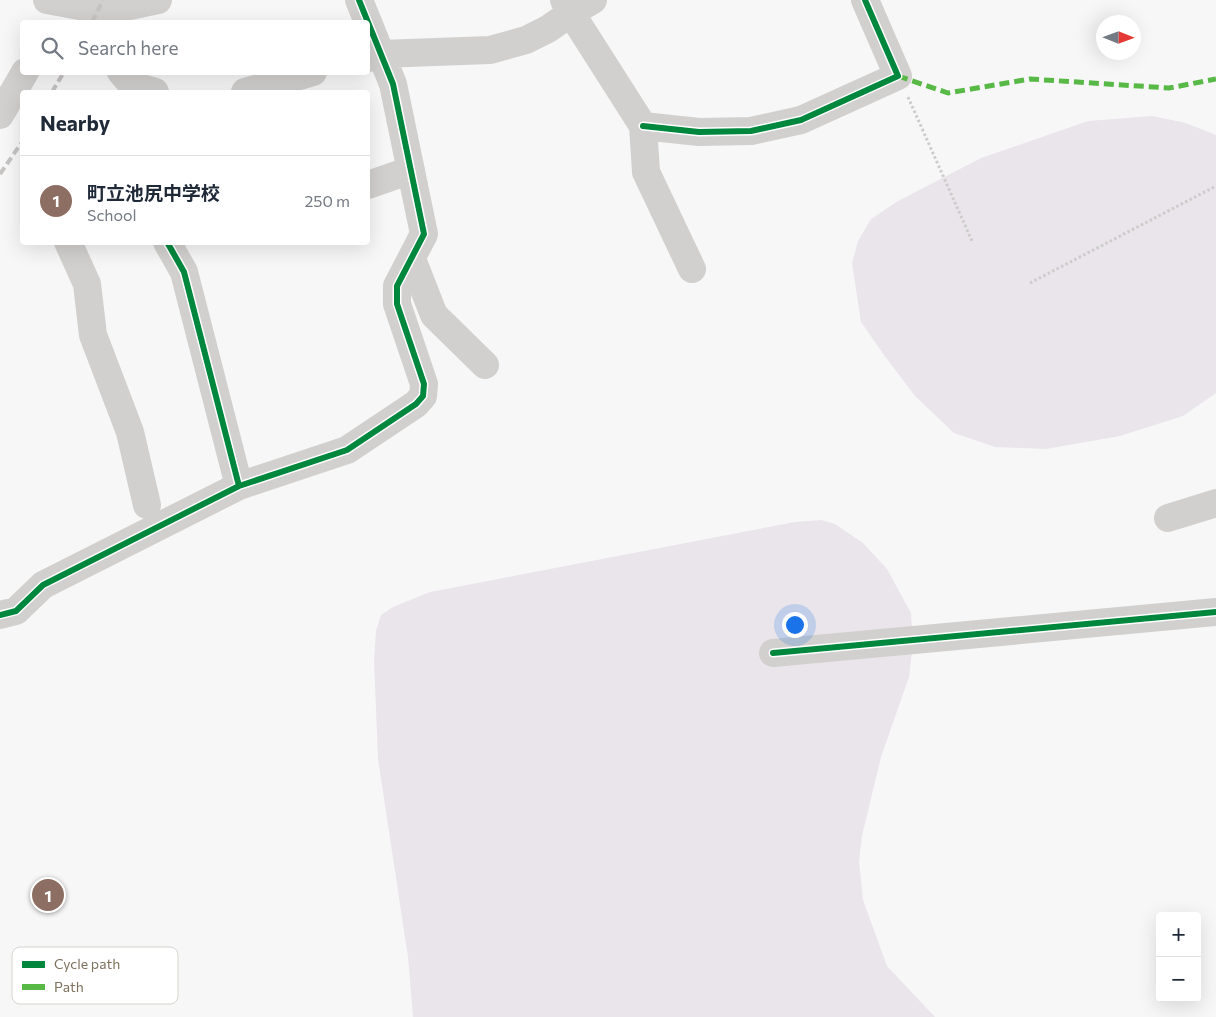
<!DOCTYPE html>
<html lang="en">
<head>
<meta charset="utf-8">
<style>
	:root { --surface:#fff; --page:#f6f6f7; --text:#1f2937; --muted:#747a83; --line:#e0e1e3; --accent:#111827 }
	body { margin:0; font-family:Commissioner,"Noto Sans JP",sans-serif; background:var(--page); color:var(--text) }
	.controls { position:absolute; right:15px; bottom:15px; display:grid; overflow:hidden; border-radius:5px; box-shadow:0 5px 20px #0002 }
	.controls button { width:45px; height:45px; display:grid; place-items:center; padding:0; border:0; border-bottom:1px solid var(--line); background:var(--surface); color:var(--text); font:25px sans-serif }
	.compass { position:absolute; left:1096px; top:15px; width:45px; height:45px; border-radius:50%; background:var(--surface); box-shadow:0 5px 20px #0002; rotate:91deg }
	.you { position:absolute; left:794px; top:624px; width:18px; height:18px; margin:-12px; border:4px solid #fff; border-radius:50%; background:#1a73e8; box-shadow:0 0 0 8px #1a73e833 }
	.badge { display:grid; place-items:center; width:32px; height:32px; border-radius:50%; background:var(--accent); color:#fff; font-size:16px; font-weight:700 }
	.pin { position:absolute; translate:-50% -50%; border:2px solid #fff; box-shadow:0 1px 5px #0006 }
	.list { margin:0; padding:0; list-style:none }
	h2 { display:flex; justify-content:space-between; align-items:center; height:65px; margin:0; padding:0 20px; font-size:21px }
	h2 small { font-size:16px; font-weight:400; color:var(--muted) }
	.list li { display:grid; grid-template-columns:32px 1fr auto; gap:15px; align-items:center; box-sizing:border-box; height:90px; padding:0 20px; border-top:1px solid var(--line) }
	.list b { display:block; font-size:19px; white-space:nowrap }
	.list p { margin:0; font-size:16px; white-space:nowrap; color:var(--muted) }
	.list em { font-size:16px; font-style:normal; color:var(--muted) }
	.icon { flex:none; width:28px; height:28px; fill:none; stroke:currentColor; stroke-width:2; stroke-linecap:round; stroke-linejoin:round }
	.map { position:relative; flex:none; width:1216px; height:1017px; overflow:hidden }
	.search { position:absolute; background:var(--surface); box-shadow:0 5px 20px #0002; left:20px; top:20px; width:350px; height:55px; display:flex; align-items:center; gap:12px; box-sizing:border-box; padding:0 18px; border-radius:5px; color:var(--muted); font-size:19px }
	.panel { position:absolute; background:var(--surface); box-shadow:0 5px 20px #0002; left:20px; top:90px; width:350px; height:155px; border-radius:5px }
	.map>svg:first-child { display:block }
</style>
</head>
<body>
<div class="map">
<svg width="1216" height="1017" viewBox="0 0 1216 1017">
	<rect width="100%" height="100%" fill="#f7f7f8"/>
	<path fill="#eae5eb" d="M1152 116 1186 123 1216 135V393L1183 416 1120 436 1046 449 995 447 954 433 915 396 884 355 861 322 852 263 858 241 871 219 898 201 981 158 1088 121Z
		M821 520 835 524 863 543 887 569 911 613 913 644 909 677 881 757 862 836 859 861 863 900 887 966 935 1017H413L408 957 378 759 374 661 376 631 381 615 393 607 430 592 795 522Z"/>
	<g fill="none" stroke-linecap="round" stroke-linejoin="round">
		<path stroke="#cccccb" stroke-width="3" stroke-dasharray="2.5 2.5" stroke-linecap="butt" d="M908 97 972 241
			M1030 283 1216 186"/>
		<path stroke="#d1d0ce" stroke-width="28" d="M47 0 106 11 158 0
			M564 0 571 13 643 126 646 172 692 269
			M368 58 381 54 490 50 526 40 548 29 571 13 593 0
			M121 72 132 85 155 92
			M245 92 313 72
			M0 115 25 72
			M643 126 699 132 751 131 801 120 898 76 865 0
			M368 185 411 170
			M68 242 87 284 93 335 130 432 147 505
			M412 259 434 315 485 365
			M239 486 347 450 416 404 423 396 424 384 397 304V286L424 234 393 84 359 0
			M1168 518 1216 503
			M0 615 16 611 43 585 239 486 184 272 167 242
			M773 653 1216 612"/>
		<path stroke="#c6c4c2" stroke-width="4" stroke-dasharray="8 4" stroke-linecap="butt" d="M92 22 103 0
			M52 92 64 72
			M0 174 22 142"/>
		<path stroke="#58b947" stroke-width="5" stroke-dasharray="10 5" stroke-linecap="butt" d="M898 76 948 93 1030 79 1169 88 1216 79"/>
		<defs>
			<path id="cycleway" d="M643 126 699 132 751 131 801 120 898 76 865 0
				M239 486 347 450 416 404 423 396 424 384 397 304V286L424 234 393 84 359 0
				M0 615 16 611 43 585 239 486 184 272 167 242
				M773 653 1216 612"/>
		</defs>
		<use href="#cycleway" stroke="#fff" stroke-width="9"/>
		<use href="#cycleway" stroke="#00873e" stroke-width="6"/>
	</g>
	<rect x="12" y="947" width="166" height="57" rx="8" fill="#fff" stroke="#d8d4cf" stroke-width="1"/>
	<rect x="22" y="961" width="23" height="7" fill="#00873e"/>
	<rect x="22" y="984" width="23" height="6" fill="#58b947"/>
	<g font-size="14" fill="#7d715e">
		<text x="54" y="969">Cycle path</text>
		<text x="54" y="992">Path</text>
	</g>
</svg>
<div class="controls">
<button>+</button>
<button>−</button>
</div>
<svg class="compass" viewBox="-18 -18 36 36"><path d="M0-13l5 13h-10z" fill="#e53935"/><path d="M0 13l5-13h-10z" fill="#747a83"/></svg>
<div class="you"></div>
<div class="pin badge" style="left:48px;top:895px;background:#8d6e63">1</div>
<div class="search"><svg class="icon" aria-label="search" viewBox="0 0 24 24"><circle cx="10" cy="10" r="6"/><path d="M15 15l6 6"/></svg>Search here</div>
<section class="panel">
<h2>Nearby<small></small></h2>
<ul class="list">
<li><span class="badge" style="background:#8d6e63">1</span><div><b>町立池尻中学校</b><p>School</p></div><em>250 m</em></li>
</ul>
</section>
</div>
</body>
</html>
